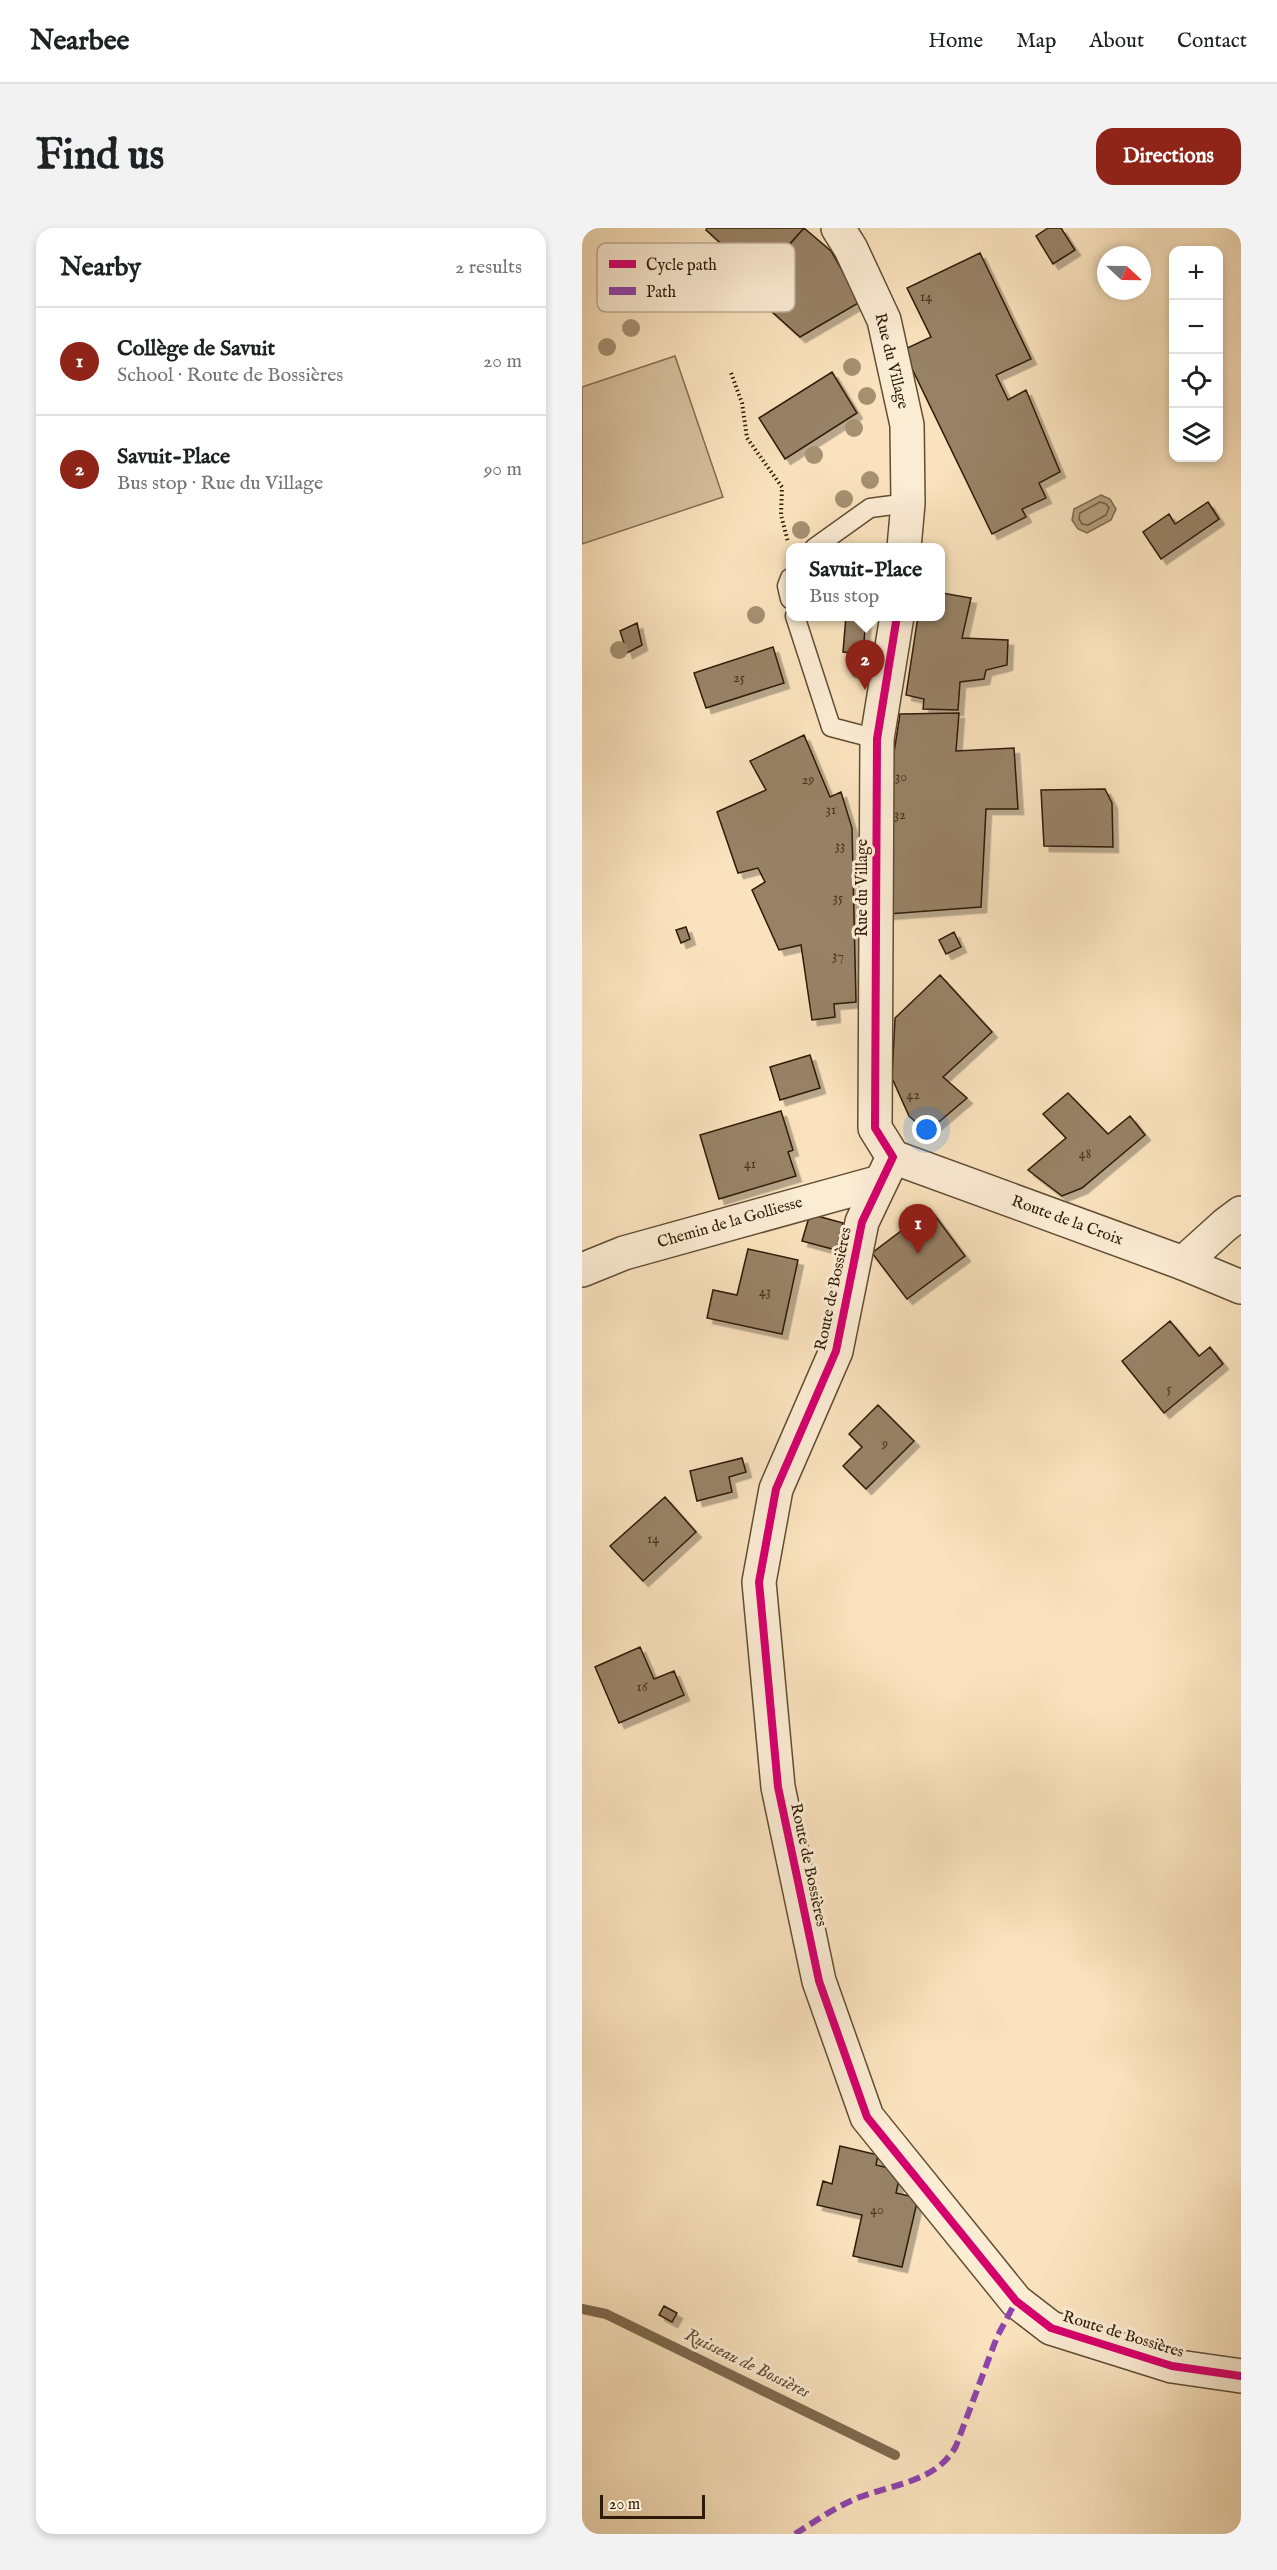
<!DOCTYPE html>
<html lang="en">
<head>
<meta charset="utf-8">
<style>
	:root { --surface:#fff; --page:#f2f2f2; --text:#202124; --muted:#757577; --line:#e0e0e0; --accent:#8f2418 }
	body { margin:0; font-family:"IM FELL English",serif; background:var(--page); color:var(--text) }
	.controls { position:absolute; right:18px; top:18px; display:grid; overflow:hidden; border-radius:12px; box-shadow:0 3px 9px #0003 }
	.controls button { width:54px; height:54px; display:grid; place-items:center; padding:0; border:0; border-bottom:2px solid var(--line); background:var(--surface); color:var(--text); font:30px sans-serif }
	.compass { position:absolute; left:515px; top:18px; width:54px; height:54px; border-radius:50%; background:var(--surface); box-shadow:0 3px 9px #0003; rotate:112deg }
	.scale { position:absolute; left:18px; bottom:15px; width:105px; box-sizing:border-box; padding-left:6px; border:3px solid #2e1b07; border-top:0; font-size:16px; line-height:21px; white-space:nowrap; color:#2e1b07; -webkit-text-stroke:4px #fbecd4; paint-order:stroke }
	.you { position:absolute; left:345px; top:902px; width:21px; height:21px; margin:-15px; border:4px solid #fff; border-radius:50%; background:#1a73e8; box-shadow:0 0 0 9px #1a73e833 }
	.badge { display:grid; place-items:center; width:39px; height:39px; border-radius:50%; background:var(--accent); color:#fff; font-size:20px; font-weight:700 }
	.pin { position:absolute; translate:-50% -50px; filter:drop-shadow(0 2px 3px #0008) }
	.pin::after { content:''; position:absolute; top:32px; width:21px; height:18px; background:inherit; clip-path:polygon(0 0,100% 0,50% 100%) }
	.popup { position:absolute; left:204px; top:315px; width:159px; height:78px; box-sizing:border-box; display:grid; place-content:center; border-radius:12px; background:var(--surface); filter:drop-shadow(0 2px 4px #0005); font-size:20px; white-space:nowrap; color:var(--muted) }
	.popup b { font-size:22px; color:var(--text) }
	.popup::after { content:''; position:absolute; left:50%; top:100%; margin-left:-12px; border:12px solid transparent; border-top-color:var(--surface) }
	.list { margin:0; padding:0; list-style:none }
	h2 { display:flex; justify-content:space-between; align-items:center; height:78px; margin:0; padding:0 24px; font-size:26px }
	h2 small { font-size:20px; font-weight:400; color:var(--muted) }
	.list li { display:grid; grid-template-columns:39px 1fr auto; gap:18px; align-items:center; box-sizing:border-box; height:108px; padding:0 24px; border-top:2px solid var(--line) }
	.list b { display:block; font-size:22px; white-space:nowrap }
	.list p { margin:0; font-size:20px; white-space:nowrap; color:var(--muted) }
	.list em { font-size:20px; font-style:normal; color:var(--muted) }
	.icon { flex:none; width:33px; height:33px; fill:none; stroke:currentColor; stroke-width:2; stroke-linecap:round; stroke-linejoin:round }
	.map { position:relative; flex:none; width:659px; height:2306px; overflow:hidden; border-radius:18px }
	header { display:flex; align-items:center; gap:36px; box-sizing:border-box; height:84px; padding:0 30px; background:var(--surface); border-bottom:2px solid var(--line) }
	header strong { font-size:28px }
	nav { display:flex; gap:33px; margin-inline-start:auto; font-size:21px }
	.intro { display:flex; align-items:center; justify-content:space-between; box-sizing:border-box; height:144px; padding:0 36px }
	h1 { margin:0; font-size:42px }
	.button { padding:15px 27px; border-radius:18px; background:var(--accent); color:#fff; font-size:21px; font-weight:700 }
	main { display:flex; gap:36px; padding:0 36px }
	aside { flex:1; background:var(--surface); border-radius:18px; box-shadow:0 3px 9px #0003 }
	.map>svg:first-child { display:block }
</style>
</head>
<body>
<header>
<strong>Nearbee</strong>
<nav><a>Home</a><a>Map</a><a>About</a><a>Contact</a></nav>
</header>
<div class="intro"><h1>Find us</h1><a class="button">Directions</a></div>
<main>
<aside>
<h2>Nearby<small>2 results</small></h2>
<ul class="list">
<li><span class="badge">1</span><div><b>Collège de Savuit</b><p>School · Route de Bossières</p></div><em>20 m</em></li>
<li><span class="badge">2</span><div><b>Savuit-Place</b><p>Bus stop · Rue du Village</p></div><em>90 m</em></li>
</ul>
</aside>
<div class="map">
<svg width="659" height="2306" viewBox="0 0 659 2306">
	<defs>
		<filter id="shadow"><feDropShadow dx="5.5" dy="5.5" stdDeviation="0" flood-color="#0004"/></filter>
	</defs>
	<rect width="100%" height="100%" fill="#f9e2bd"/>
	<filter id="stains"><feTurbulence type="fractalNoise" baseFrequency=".00333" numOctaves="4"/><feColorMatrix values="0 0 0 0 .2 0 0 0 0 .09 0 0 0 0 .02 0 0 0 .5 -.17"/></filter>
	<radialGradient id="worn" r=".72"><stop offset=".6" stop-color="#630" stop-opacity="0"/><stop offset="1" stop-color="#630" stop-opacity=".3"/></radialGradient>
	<path fill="#d6c09e" stroke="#826e52" stroke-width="1.5" d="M93 128 141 269 0 316V159Z"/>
	<path fill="#b49e7f" stroke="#7e6a4f" stroke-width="1.5" d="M519 267 528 271 534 281 529 292 505 305 496 301 490 292 492 281Z"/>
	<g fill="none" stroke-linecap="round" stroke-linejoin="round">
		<path stroke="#715c43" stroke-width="1.5" d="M518 274 524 276 527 280 524 287 506 297 500 296 497 291 498 285Z"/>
		<path stroke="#7e6a4f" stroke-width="10" d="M0 2081 24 2086 313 2227"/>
	</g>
	<path fill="#988266" stroke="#2e1b07" stroke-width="1.5" filter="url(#shadow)" d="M125 0H222L177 50 124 2Z
		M222 0 249 23 278 74 218 109 167 63Z
		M466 0H479L493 22 471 36 454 8Z
		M398 25 449 131 414 147 426 172 444 162 478 244 457 255 464 270 440 281 444 289 410 306 321 122 349 109 325 60Z
		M250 144 275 185 203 231 177 190Z
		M626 274 637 291 579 331 561 304 587 286 593 296Z
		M360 365 389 370 380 410 426 412 425 437 404 442 402 451 378 454 376 482 341 481 342 471 324 467 336 388H358Z
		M264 388H284L281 426 261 424Z
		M55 395 60 417 45 425 38 403Z
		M191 419 202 455 124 480 112 445Z
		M377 485 374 523 432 520 436 581H404L399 679 306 686 308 550 318 486Z
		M222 507 248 569 259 564 270 600 274 774 252 776 253 789 230 792 219 717 197 722 170 662 183 654 176 640 156 645 135 584 184 562 168 533Z
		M523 561 530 575 531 619 462 618 459 562Z
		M104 699 108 711 99 715 94 702Z
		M372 704 379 719 364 726 357 712Z
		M358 747 410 804 361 849 385 870 345 904 327 888 310 850 313 790Z
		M228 827 238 860 198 872 188 839Z
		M486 865 526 906 548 888 563 907 500 960 480 968 446 942 484 910 461 886Z
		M199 883 211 922 206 924 214 948 137 971 118 907Z
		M348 981 383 1028 325 1071 290 1025Z
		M228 986 261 995 254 1022 220 1013Z
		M166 1021 216 1032 200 1106 125 1090 131 1062 155 1067Z
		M588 1093 617 1128 628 1119 641 1136 582 1185 540 1133Z
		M296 1177 332 1213 284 1261 261 1238 280 1219 267 1206Z
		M160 1230 164 1244 147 1249 150 1264 115 1273 108 1243Z
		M83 1269 114 1304 61 1353 28 1318Z
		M58 1419 72 1451 92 1443 102 1467 37 1495 13 1439Z
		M258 1918 296 1927 294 1937 319 1943 314 1965 336 1970 320 2039 271 2028 280 1987 235 1977 241 1953 250 1956Z
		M82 2078 95 2085 90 2094 77 2087Z"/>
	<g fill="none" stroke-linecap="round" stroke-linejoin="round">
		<defs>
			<path id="service" d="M232 320 288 280 326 275
				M208 350 205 358 208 371
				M213 388 249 499 295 511"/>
			<path id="minor" d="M311 929 280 994 254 1123 194 1261 177 1354 196 1559 237 1753 285 1889 434 2073 469 2100 590 2138 659 2148
				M601 1035 643 997 659 985
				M0 1042 42 1025 298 954"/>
			<path id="tertiary" d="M256 0 269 21 302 92 325 197 326 275 322 320
				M315 388 295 511 293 900 311 929 601 1035 659 1059"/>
		</defs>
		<use href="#service" stroke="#614d34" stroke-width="21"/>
		<use href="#minor" stroke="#614d34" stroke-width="36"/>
		<use href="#tertiary" stroke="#614d34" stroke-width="36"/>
		<path stroke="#2e1b07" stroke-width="4" stroke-dasharray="1.5 3" stroke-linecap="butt" d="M149 145 160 175 165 210 200 259 199 287 206 314"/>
		<use href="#service" stroke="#fbecd4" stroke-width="18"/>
		<use href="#minor" stroke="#fbecd4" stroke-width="33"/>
		<use href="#tertiary" stroke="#fbecd4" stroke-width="33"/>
		<path stroke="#8e44ad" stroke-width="6" stroke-dasharray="12 6" stroke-linecap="butt" d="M213 2306C232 2294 252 2280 273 2271 309 2256 354 2255 374 2218L415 2109 434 2073"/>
		<defs>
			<path id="cycleway" d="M315 388 295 511 293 900 311 929 280 994 254 1123 194 1261 177 1354 196 1559 237 1753 285 1889 434 2073 469 2100 590 2138 659 2148"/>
		</defs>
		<use href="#cycleway" stroke="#fbecd4" stroke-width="11"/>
		<use href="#cycleway" stroke="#d6006c" stroke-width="8"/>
	</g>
	<g fill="#a59072">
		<circle cx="105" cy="75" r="9"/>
		<circle cx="49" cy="100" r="9"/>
		<circle cx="25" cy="119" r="9"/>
		<circle cx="270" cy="139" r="9"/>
		<circle cx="285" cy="168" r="9"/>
		<circle cx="272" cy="200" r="9"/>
		<circle cx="232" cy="227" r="9"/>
		<circle cx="288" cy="252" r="9"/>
		<circle cx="262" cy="271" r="9"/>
		<circle cx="219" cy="302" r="9"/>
		<circle cx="174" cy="387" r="9"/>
		<circle cx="37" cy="422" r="9"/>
		<circle cx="277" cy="442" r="9"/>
	</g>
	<g text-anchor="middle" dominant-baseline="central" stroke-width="6" stroke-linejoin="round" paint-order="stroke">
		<g font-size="14" fill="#48351f">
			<text x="344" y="69">14</text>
			<text x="157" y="450">25</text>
			<text x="319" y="549">30</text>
			<text x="226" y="552">29</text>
			<text x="249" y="582">31</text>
			<text x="318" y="587">32</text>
			<text x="258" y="618">33</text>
			<text x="256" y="670">35</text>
			<text x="256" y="728">37</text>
			<text x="331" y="867">42</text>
			<text x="503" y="926">48</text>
			<text x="168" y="936">41</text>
			<text x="183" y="1064">43</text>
			<text x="587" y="1161">5</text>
			<text x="303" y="1216">9</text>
			<text x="71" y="1311">14</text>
			<text x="60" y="1459">16</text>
			<text x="295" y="1982">40</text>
		</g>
		<g font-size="16" fill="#2e1b07" stroke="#fbecd4">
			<text transform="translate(309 133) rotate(76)">Rue du Village</text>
			<text transform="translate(281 660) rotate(-90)">Rue du Village</text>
			<text transform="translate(485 993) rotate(20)">Route de la Croix</text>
			<text transform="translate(148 995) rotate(-16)">Chemin de la Golliesse</text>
			<text transform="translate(252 1061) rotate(-78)">Route de Bossières</text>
			<text transform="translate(226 1637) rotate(78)">Route de Bossières</text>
			<text transform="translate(541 2107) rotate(17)">Route de Bossières</text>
		</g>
		<g font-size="18" font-style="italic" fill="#644f37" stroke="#fbecd4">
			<text transform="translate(165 2136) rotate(26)">Ruisseau de Bossières</text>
		</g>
	</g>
	<rect x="15" y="15" width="198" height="69" rx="9" fill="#fbecd4" stroke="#bead96" stroke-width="1.5"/>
	<rect x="27" y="32" width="27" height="8" fill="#d6006c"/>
	<rect x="27" y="59" width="27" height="8" fill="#8e44ad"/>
	<g font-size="16" fill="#2e1b07">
		<text x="64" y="42">Cycle path</text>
		<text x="64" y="69">Path</text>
	</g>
	<rect width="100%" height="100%" filter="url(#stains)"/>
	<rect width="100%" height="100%" fill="url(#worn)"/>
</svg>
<div class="controls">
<button>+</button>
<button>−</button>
<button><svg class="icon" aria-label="locate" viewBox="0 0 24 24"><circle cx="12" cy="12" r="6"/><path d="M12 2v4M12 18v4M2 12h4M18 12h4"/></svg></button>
<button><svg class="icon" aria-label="layers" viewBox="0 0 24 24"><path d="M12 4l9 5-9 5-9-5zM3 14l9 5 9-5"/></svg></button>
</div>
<svg class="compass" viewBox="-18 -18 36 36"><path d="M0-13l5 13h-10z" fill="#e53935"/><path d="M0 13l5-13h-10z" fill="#757577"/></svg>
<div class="scale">20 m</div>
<div class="you"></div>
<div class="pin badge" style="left:336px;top:1026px">1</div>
<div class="pin badge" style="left:283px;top:462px">2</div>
<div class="popup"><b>Savuit-Place</b>Bus stop</div>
</div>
</main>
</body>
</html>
